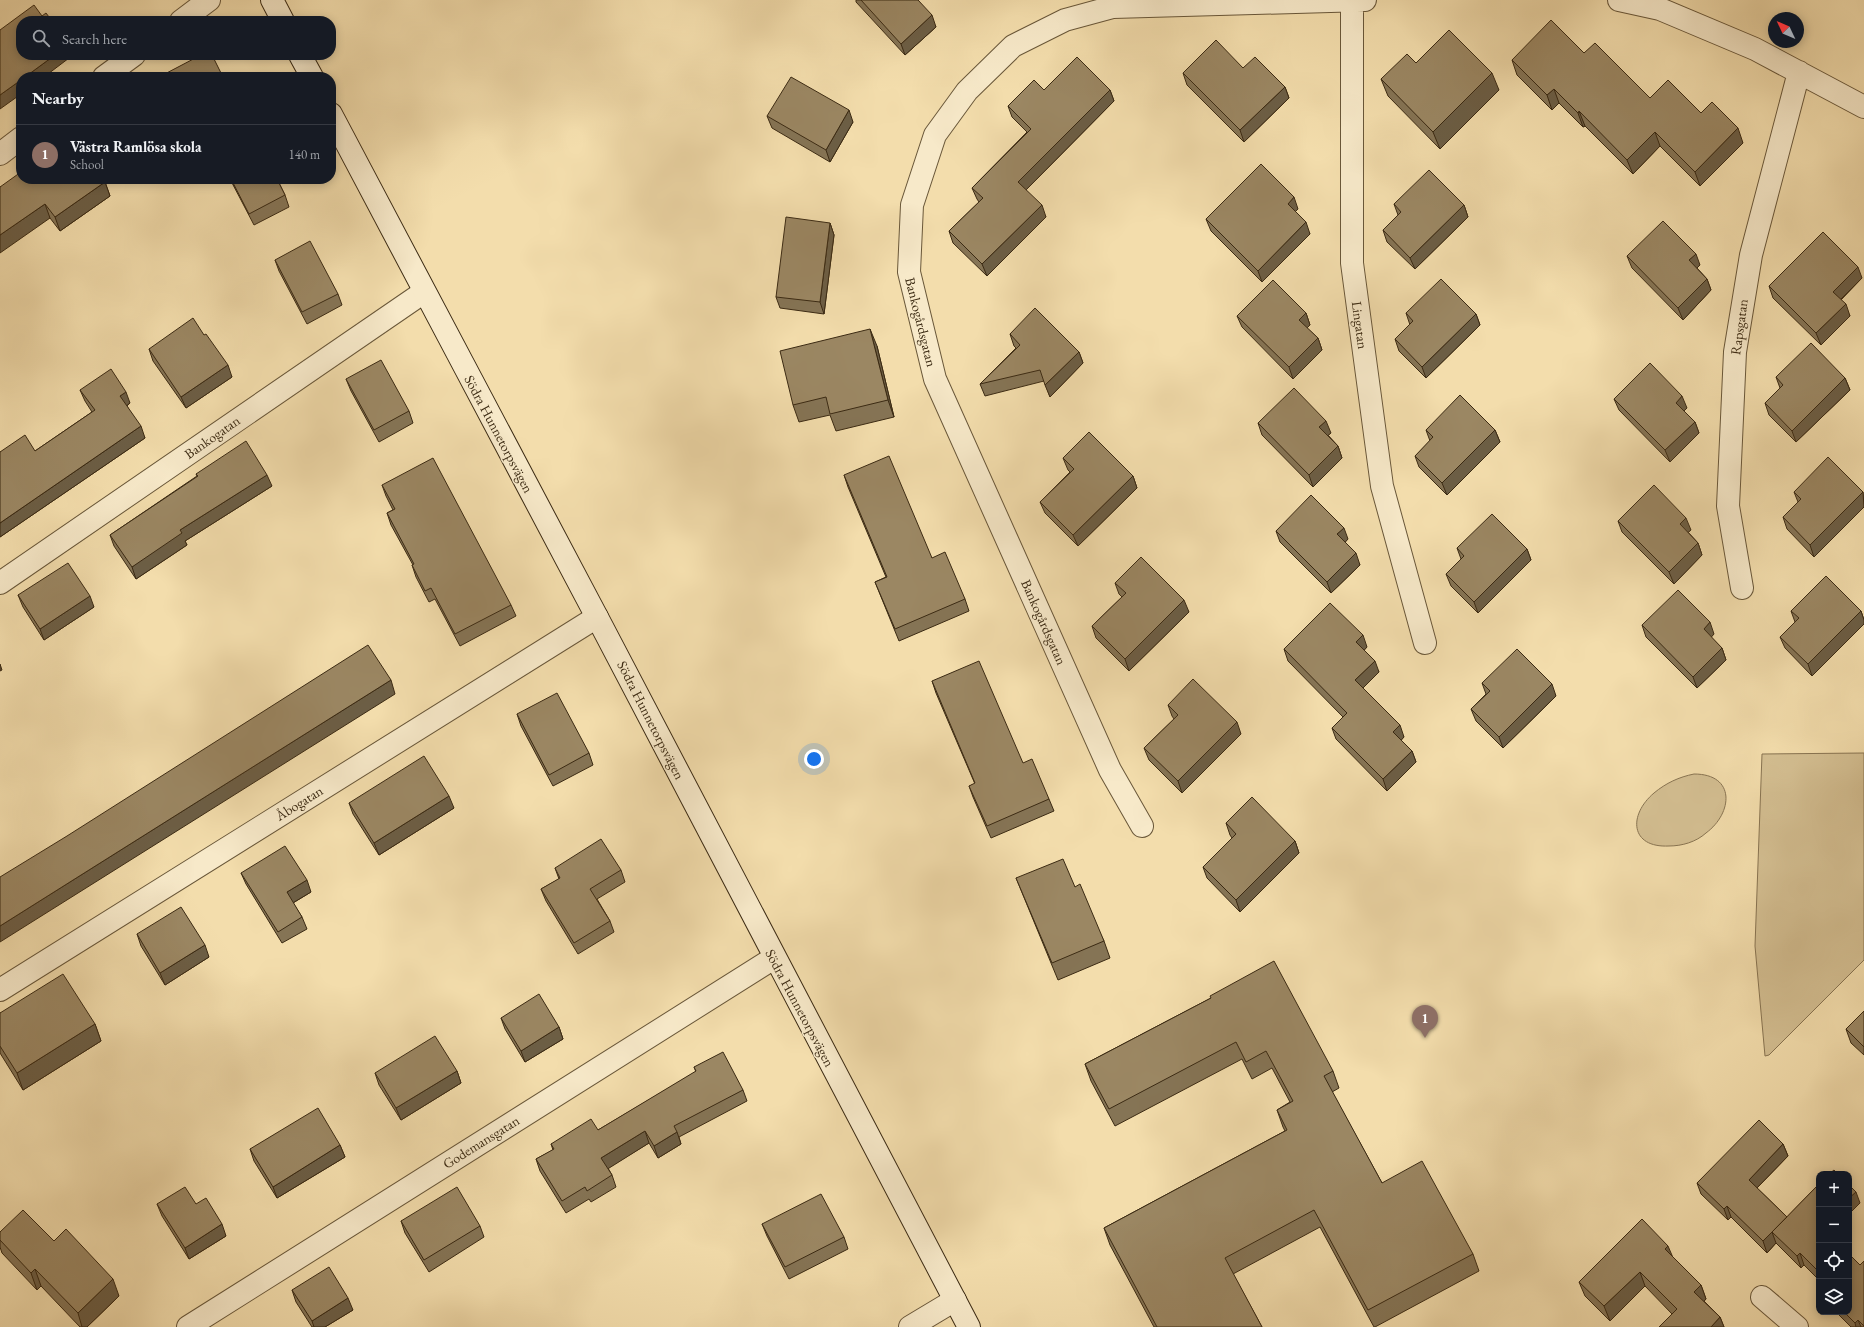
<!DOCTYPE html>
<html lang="en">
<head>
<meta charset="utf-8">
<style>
	:root { --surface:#171b24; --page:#20242c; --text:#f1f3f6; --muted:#9ea1a6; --line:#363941; --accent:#db2777 }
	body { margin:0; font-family:"EB Garamond",serif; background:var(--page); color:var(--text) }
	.controls { position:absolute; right:12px; bottom:12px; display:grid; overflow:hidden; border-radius:8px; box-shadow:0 2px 10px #0003 }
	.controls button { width:36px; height:36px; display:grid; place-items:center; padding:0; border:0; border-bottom:1px solid var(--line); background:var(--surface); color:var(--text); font:20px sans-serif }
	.compass { position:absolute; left:1768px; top:12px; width:36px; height:36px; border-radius:50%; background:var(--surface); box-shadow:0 2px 10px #0003; rotate:314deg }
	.you { position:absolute; left:814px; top:759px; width:14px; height:14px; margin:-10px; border:3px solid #fff; border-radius:50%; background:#1a73e8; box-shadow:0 0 0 6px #1a73e833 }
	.badge { display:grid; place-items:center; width:26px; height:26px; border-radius:50%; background:var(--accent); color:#fff; font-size:13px; font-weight:700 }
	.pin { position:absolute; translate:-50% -33px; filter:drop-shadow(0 1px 2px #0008) }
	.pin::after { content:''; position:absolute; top:21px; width:14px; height:12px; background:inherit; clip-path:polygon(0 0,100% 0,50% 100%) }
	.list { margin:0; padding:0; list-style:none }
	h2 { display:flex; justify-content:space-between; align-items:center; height:52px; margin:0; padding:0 16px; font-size:17px }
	h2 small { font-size:13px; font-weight:400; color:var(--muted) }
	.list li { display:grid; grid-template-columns:26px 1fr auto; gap:12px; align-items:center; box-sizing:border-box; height:60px; padding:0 16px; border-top:1px solid var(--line) }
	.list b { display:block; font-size:15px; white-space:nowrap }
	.list p { margin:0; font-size:13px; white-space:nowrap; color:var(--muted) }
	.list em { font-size:13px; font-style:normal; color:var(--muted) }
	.icon { flex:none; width:22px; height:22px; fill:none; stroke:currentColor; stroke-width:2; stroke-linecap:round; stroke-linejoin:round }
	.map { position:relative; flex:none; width:1864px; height:1327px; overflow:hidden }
	.search { position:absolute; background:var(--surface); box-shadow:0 2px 10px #0003; left:16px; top:16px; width:320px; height:44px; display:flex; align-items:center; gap:10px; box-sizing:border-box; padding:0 14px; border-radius:16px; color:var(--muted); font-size:15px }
	.panel { position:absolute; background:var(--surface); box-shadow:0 2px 10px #0003; left:16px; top:72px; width:320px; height:112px; border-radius:16px }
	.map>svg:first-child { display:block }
</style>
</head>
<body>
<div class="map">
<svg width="1864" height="1327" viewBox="0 0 1864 1327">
	<rect width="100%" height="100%" fill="#f3ddac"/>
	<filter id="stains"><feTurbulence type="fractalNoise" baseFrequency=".005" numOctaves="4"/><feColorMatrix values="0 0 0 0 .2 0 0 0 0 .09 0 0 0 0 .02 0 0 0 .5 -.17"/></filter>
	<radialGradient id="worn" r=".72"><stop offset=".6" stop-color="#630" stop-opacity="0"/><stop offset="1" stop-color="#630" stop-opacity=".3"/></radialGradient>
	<path fill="#d4bf92" stroke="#887452" d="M1864 753V960L1769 1055 1765 1056 1755 946 1762 754Z
		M1694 774C1736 774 1733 813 1706 833 1696 842 1682 846 1669 846 1630 848 1628 815 1654 793 1666 783 1679 777 1694 774Z"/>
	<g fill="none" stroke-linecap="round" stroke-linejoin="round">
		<defs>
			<path id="street" d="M1619 0 1660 9 1755 49 1864 107
				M1352 1V263L1382 486 1425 643
				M181 21 209 0
				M104 77 134 55
				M0 154 21 138
				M0 583 424 292
				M1742 588 1728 506 1735 352 1751 255 1799 72
				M1142 826 1110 770 935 379 909 272 912 205 935 135 967 91 1013 46 1065 20 1113 7 1365 0
				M0 990 597 617
				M1762 1297 1797 1327
				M188 1327 774 958
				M910 1327 955 1300"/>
			<path id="secondary" d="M272 0 283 21
				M300 55 312 77
				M331 114C419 283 510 450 598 619 722 855 844 1092 969 1327"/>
		</defs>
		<use href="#street" stroke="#695739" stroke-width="24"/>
		<use href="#secondary" stroke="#3b2a13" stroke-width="24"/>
		<use href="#street" stroke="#f7e9c9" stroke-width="22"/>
		<use href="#secondary" stroke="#f7e9c9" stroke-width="22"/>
	</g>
	<path fill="#857455" stroke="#3b2a13" d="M856 0H918L936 27 905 55 856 2Z
		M1584 53 1650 98 1701 113 1743 143 1700 186 1660 146 1633 174 1585 126 1583 127 1559 103 1552 110 1517 75 1512 60Z
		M1416 63 1499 90 1440 149 1388 96 1381 79Z
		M1183 73 1285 87 1289 98 1244 142 1187 85Z
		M1044 90H1110L1114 101 1026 190 1046 217 987 276 953 243 949 231 979 202 977 199 972 188 1027 132 1012 117 1008 106Z
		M767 116 853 122 830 162 772 128Z
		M230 179H277L285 195 289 207 254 225Z
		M105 182 110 196 60 231 50 218 0 187Z
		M1394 204 1464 205 1468 217 1415 269 1387 242 1383 230 1398 215Z
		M1298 209 1295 212 1310 234 1262 282 1211 231 1206 219Z
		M830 223 834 235 824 314 780 308 776 297Z
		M1627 256 1700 265 1697 268 1707 279 1711 290 1683 320 1632 268Z
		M275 260 338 294 342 305 307 324 279 271Z
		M1862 278 1841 300 1850 316 1821 345 1773 298 1769 286Z
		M1306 313 1310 325 1307 328 1318 338 1322 350 1293 379 1242 327 1237 316Z
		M1406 313 1476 314 1480 325 1426 378 1399 351 1395 339 1410 325Z
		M1010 334 1079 352 1083 363 1050 397 1044 381 985 396 980 384 1016 348 1014 346Z
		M204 335 232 377 186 408 153 361 149 349Z
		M877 346 894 417 836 431 830 415 799 422 793 405Z
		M1776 377 1845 378 1850 390 1796 442 1769 415 1765 403 1780 388Z
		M346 379 409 411 413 423 379 442 351 391Z
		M80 390 130 403 127 406 145 438 0 537V452L35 451 92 412 85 401Z
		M1614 399 1687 408 1684 411 1695 422 1699 433 1670 462 1619 410Z
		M1258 423 1331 433 1328 435 1338 446 1342 458 1313 487 1262 435Z
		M1426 430H1495L1500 442 1447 495 1419 467 1415 456 1430 441Z
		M1063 458 1133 476 1137 488 1078 546 1045 513 1040 502 1070 472 1068 470Z
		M196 474 272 486 185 541 187 545 136 579 114 546 110 535 197 476Z
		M844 475 932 558 965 599 969 611 899 641 875 582 886 577 848 487Z
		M382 485 511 605 516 616 460 646 435 599 429 602 416 577 412 565H413L391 525 387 513 393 510 386 496Z
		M1794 492H1863L1864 507 1814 557 1787 529 1783 517 1798 502Z
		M1618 521 1691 530 1688 532 1698 543 1702 555 1674 584 1622 532Z
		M1276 531 1348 539 1345 542 1360 565 1331 593 1280 542Z
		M1457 548 1527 549 1531 560 1478 613 1451 586 1446 574 1461 559Z
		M1115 583 1189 612 1129 671 1096 638 1092 626 1122 597 1119 594Z
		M18 595 94 607 44 640 23 607Z
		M1791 611H1861L1864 620V624L1812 676 1785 648 1780 637 1795 622Z
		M1642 625 1714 634 1711 637 1722 648 1726 660 1697 688 1646 637Z
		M1367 647 1364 650 1379 672 1363 688 1404 737 1401 740 1412 751 1416 762 1387 791 1336 739 1332 728 1343 717 1288 661 1284 649Z
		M932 681 1049 799 1054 811 991 838 973 797 969 786 975 784 936 693Z
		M1482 683 1556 696 1503 748 1476 721 1471 709 1486 694Z
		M1168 705 1241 734 1182 793 1149 760 1144 748 1174 719 1172 716Z
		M517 714 589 753 593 765 553 786 521 726Z
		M349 803 454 808 379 855 353 814Z
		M1226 823 1295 841 1299 853 1240 912 1207 878 1203 867 1232 838 1230 835Z
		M555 868 621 870 625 882 597 899 610 921 614 932 578 954 546 901 541 889 559 879Z
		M241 873 311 892 293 903 302 917 307 929 282 943 246 884Z
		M1016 878 1075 887 1104 941 1110 958 1058 980Z
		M137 934 209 957 165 985 141 946Z
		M1211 998 1333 1071 1339 1088 1332 1092 1382 1183 1473 1254 1479 1271 1375 1327H1374L1320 1227 1233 1274 1262 1327H1154L1110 1245 1104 1228 1285 1131 1283 1127 1277 1110 1290 1102 1272 1068 1252 1079 1242 1059 1115 1126 1091 1081 1085 1064Z
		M1864 1011V1055L1851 1043 1846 1029Z
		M0 1013 95 1024 101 1041 23 1090 0 1053Z
		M501 1018 559 1027 563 1039 525 1062 505 1029Z
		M694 1067 743 1090 747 1101 679 1137 681 1144 658 1158 649 1143 608 1168 612 1175 616 1187 591 1202 589 1199 566 1213 540 1171 536 1159 553 1150 551 1144 598 1130 696 1072Z
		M457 1071 461 1083 401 1120 379 1085 375 1073Z
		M1783 1144 1788 1156 1757 1188 1787 1217 1819 1184V1280L1804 1265 1801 1268 1776 1243 1767 1253 1731 1217 1728 1220 1701 1194 1697 1183Z
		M340 1145 345 1157 277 1198 254 1161 250 1149Z
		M157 1204H196L226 1236 189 1259 162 1216Z
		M401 1221 480 1226 484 1237 429 1272 405 1233Z
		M762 1224 844 1237 848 1249 789 1279 767 1236Z
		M0 1232 54 1241 119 1296 87 1327H80L41 1286 37 1290 2 1253 0 1247Z
		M1673 1257 1701 1285 1706 1299 1704 1301 1720 1317 1724 1327H1659L1672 1314 1645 1286 1610 1321 1585 1296 1579 1282Z
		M1864 1261V1327H1851L1836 1312H1849L1860 1265Z
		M292 1290 353 1310 325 1327H312L296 1302Z"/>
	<path fill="#6c5e45" stroke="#3b2a13" d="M932 15 936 27 905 55 901 44Z
		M55 55H73L44 77H25Z
		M1492 73 1499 90 1440 149 1433 132Z
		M21 80V94L0 109V95Z
		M1285 87 1289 98 1244 142 1240 130Z
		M1554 89 1559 103 1552 110 1547 95Z
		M1110 90 1114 101 1022 194 1018 182Z
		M849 110 853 122 830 162 826 150Z
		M1579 111 1585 126 1583 127 1578 113Z
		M1738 128 1743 143 1700 186 1695 172Z
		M1655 132 1660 146 1633 174 1627 160Z
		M105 182 110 196 60 231 55 217Z
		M1294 197 1298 209 1292 215 1288 204Z
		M45 204 50 218 0 253V235Z
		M1042 205 1046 217 987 276 982 264Z
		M1464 205 1468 217 1415 269 1410 258Z
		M1306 222 1310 234 1262 282 1258 271Z
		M830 223 834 235 824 314 820 302Z
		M1696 254 1700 265 1693 272 1689 260Z
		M1858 267 1862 278 1837 303 1833 292Z
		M1707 279 1711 290 1683 320 1678 308Z
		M1846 304 1850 316 1821 345 1816 333Z
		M1306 313 1310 325 1303 332 1299 320Z
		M1476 314 1480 325 1426 378 1422 367Z
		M870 329 877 346 894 417 888 400Z
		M1318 338 1322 350 1293 379 1289 367Z
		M1079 352 1083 363 1050 397 1045 385Z
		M228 365 232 377 186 408 181 397Z
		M1845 378 1850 390 1796 442 1792 431Z
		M126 392 130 403 125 407 120 396Z
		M1682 396 1687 408 1680 415 1676 403Z
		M1326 421 1331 433 1324 439 1319 427Z
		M1695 422 1699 433 1670 462 1665 450Z
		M141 426 145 438 0 537V523Z
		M1495 430 1500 442 1447 495 1442 483Z
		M1338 446 1342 458 1313 487 1309 475Z
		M267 475 272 486 185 541 187 545 136 579 132 567 180 530Z
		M1133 476 1137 488 1078 546 1073 535Z
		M1863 492 1864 507 1814 557 1810 545Z
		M1686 518 1691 530 1684 536 1680 524Z
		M1344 528 1348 539 1342 546 1337 534Z
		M1698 543 1702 555 1674 584 1669 572Z
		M1527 549 1531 560 1478 613 1474 602Z
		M1356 553 1360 565 1331 593 1327 582Z
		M90 596 94 607 44 640 40 629Z
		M1184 600 1189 612 1129 671 1125 659Z
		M1861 611 1864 620V624L1812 676 1808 664Z
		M1710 622 1714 634 1708 641 1704 629Z
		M1363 635 1367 647 1361 654 1356 642Z
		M1722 648 1726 660 1697 688 1693 677Z
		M1375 661 1379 672 1359 692 1355 680Z
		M0 664 2 670 0 671Z
		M391 680 395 694 0 942V926Z
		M1552 684 1556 696 1503 748 1499 737Z
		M1237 722 1241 734 1182 793 1178 781Z
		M1400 725 1404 737 1398 744 1393 732Z
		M1412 751 1416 762 1387 791 1383 779Z
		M449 796 454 808 379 855 374 843Z
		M1295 841 1299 853 1240 912 1236 900Z
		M307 880 311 892 291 904 287 892Z
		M205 945 209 957 165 985 160 973Z
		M95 1024 101 1041 23 1090 17 1073Z
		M559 1027 563 1039 525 1062 521 1051Z
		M457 1071 461 1083 401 1120 396 1108Z
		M645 1131 649 1143 606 1170 601 1158Z
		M677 1132 681 1144 658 1158 654 1146Z
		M1783 1144 1788 1156 1753 1192 1749 1180Z
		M340 1145 345 1157 277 1198 273 1187Z
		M1856 1192 1860 1203 1849 1214V1198Z
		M1727 1206 1731 1217 1728 1220 1724 1209Z
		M1787 1217 1772 1232 1776 1243 1767 1253 1763 1241Z
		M222 1224 226 1236 189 1259 185 1248Z
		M1668 1246 1674 1260 1665 1249Z
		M1800 1253 1804 1265 1801 1268 1797 1256Z
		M35 1269 41 1286 37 1290 31 1273Z
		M1640 1272 1645 1286 1610 1321 1604 1306Z
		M113 1279 119 1296 87 1327H82L78 1313Z
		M1701 1285 1706 1299 1700 1306 1694 1292Z
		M348 1298 353 1310 325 1327H314L312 1321Z
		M1720 1317 1724 1327H1711Z
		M1858 1320 1861 1327H1856L1855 1323Z"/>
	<path fill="#9b8763" stroke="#3b2a13" d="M861 0H918L932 15 901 44Z
		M34 5 42 16 46 13 52 21H21V55H55L25 77H21V80L0 95V30Z
		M1551 20 1584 53 1595 43 1650 98 1668 80 1701 113 1712 102 1738 128 1695 172 1655 132 1627 160 1579 111 1578 113 1554 89 1547 95 1512 60Z
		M1449 30 1492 73 1433 132 1381 79 1407 54 1416 63Z
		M1216 40 1243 68 1255 57 1285 87 1240 130 1183 73Z
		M201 55H212L223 77H159Z
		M1077 57 1110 90 1018 182 1042 205 982 264 949 231 983 198 972 188 1031 129 1008 106 1034 80 1044 90Z
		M791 77 849 110 826 150 767 116Z
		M1261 164 1294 197 1288 204 1306 222 1258 271 1206 219Z
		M1429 170 1464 205 1410 258 1383 230 1401 212 1394 204Z
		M21 172V179H103L105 182 55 217 45 204 0 235V187Z
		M231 179H277L285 195 249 214Z
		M786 217 830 223 820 302 776 297Z
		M1663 221 1696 254 1689 260 1707 279 1678 308 1627 256Z
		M1823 232 1858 267 1833 292 1846 304 1816 333 1769 286Z
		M310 241 338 294 302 312 275 260Z
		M1441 279 1476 314 1422 367 1395 339 1413 321 1406 313Z
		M1273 280 1306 313 1299 320 1318 338 1289 367 1237 316Z
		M1035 308 1079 352 1045 385 1040 370 980 384 1020 345 1010 334Z
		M193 318 204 335 206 334 228 365 181 397 149 349Z
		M870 329 888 400 830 414 826 397 793 405 780 351Z
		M1811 343 1845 378 1792 431 1765 403 1783 385 1776 377Z
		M381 360 409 411 374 430 346 379Z
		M1650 363 1682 396 1676 403 1695 422 1665 450 1614 399Z
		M111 369 126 392 120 396 141 426 0 523V452L25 435 35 451 95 410 80 390Z
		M1294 388 1326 421 1319 427 1338 446 1309 475 1258 423Z
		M1460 395 1495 430 1442 483 1415 456 1433 437 1426 430Z
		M1089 432 1133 476 1073 535 1040 502 1074 469 1063 458Z
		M246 441 267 475 180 530 182 533 132 567 110 535 198 476 196 474Z
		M889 456 932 558 945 552 965 599 895 629 875 582 887 577 844 475Z
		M1828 457 1863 492 1810 545 1783 517 1801 499 1794 492Z
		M433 458 511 605 455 634 431 588 425 591 412 565 414 564 387 513 395 509 382 485Z
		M1654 485 1686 518 1680 524 1698 543 1669 572 1618 521Z
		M1311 495 1344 528 1337 534 1356 553 1327 582 1276 531Z
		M1492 514 1527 549 1474 602 1446 574 1464 556 1457 548Z
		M1141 557 1184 600 1125 659 1092 626 1126 593 1115 583Z
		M68 563 90 596 40 629 18 595Z
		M1826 576 1861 611 1808 664 1780 637 1799 618 1791 611Z
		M1678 590 1710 622 1704 629 1722 648 1693 677 1642 625Z
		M1330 603 1363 635 1356 642 1375 661 1355 680 1400 725 1393 732 1412 751 1383 779 1332 728 1347 713 1284 649Z
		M368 645 391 680 0 926V877L67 836Z
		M1517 649 1552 684 1499 737 1471 709 1490 691 1482 683Z
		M979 661 1023 763 1032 759 1049 799 987 826 969 786 975 783 932 681Z
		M1193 679 1237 722 1178 781 1144 748 1178 715 1168 705Z
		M557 693 589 753 549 775 517 714Z
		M424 756 449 796 374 843 349 803Z
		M1252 797 1295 841 1236 900 1203 867 1236 834 1226 823Z
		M601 839 621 870 590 889 610 921 574 943 541 889 560 878 555 868Z
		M285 846 307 880 287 892 302 917 278 932 241 873Z
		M1063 859 1075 887 1080 884 1104 941 1052 963 1016 878Z
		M181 907 205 945 160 973 137 934Z
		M1274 961 1333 1071 1324 1076 1382 1183 1422 1161 1473 1254 1368 1310 1314 1210 1225 1258 1262 1327H1157L1104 1228 1287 1130 1277 1110 1293 1101 1266 1051 1246 1062 1236 1042 1109 1109 1085 1064 1211 998 1210 996Z
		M63 974 95 1024 17 1073 0 1046V1013Z
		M539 994 559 1027 521 1051 501 1018Z
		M1864 1011V1047L1846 1029Z
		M435 1036 457 1071 396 1108 375 1073Z
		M723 1052 743 1090 674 1126 677 1132 654 1146 645 1131 601 1158 612 1175 587 1191 585 1187 562 1201 536 1159 554 1149 551 1144 591 1119 598 1130 696 1071 694 1067Z
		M318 1108 340 1145 273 1187 250 1149Z
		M1759 1120 1783 1144 1749 1180 1787 1217 1763 1241 1727 1206 1724 1209 1697 1183Z
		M1834 1170 1838 1174H1829Z
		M1819 1184V1272L1800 1253 1797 1256 1772 1232Z
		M1849 1185 1856 1192 1849 1198Z
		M185 1187 196 1204 206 1198 222 1224 185 1248 157 1204Z
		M457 1187 480 1226 424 1260 401 1221Z
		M821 1194 844 1237 785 1267 762 1224Z
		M23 1210 54 1241 66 1229 113 1279 78 1313 35 1269 31 1273 0 1240V1232Z
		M1642 1219 1668 1246 1665 1249 1701 1285 1694 1292 1720 1317 1711 1327H1659L1677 1309 1640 1272 1604 1306 1579 1282Z
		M1849 1254 1860 1265 1864 1261V1326L1858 1320 1855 1323 1844 1312H1849Z
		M329 1267 348 1298 312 1321 292 1290Z"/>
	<g text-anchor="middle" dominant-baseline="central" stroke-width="3" stroke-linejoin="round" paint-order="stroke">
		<g font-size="14" fill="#3b2a13" stroke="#f7e9c9">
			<text transform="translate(921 322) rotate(76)">Bankogårdsgatan</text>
			<text transform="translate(1360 325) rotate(82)">Lingatan</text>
			<text transform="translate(1739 327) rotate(-82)">Rapsgatan</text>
			<text transform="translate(499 434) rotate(62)">Södra Hunnetorpsvägen</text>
			<text transform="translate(212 437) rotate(-35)">Bankogatan</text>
			<text transform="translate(1044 622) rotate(66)">Bankogårdsgatan</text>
			<text transform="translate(651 720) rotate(63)">Södra Hunnetorpsvägen</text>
			<text transform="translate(299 803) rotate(-32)">Åbogatan</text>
			<text transform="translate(800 1008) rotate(62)">Södra Hunnetorpsvägen</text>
			<text transform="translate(481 1142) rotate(-32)">Godemansgatan</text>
		</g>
	</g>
	<rect width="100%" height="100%" filter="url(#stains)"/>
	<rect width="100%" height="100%" fill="url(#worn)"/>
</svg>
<div class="controls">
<button>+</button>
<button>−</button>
<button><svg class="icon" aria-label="locate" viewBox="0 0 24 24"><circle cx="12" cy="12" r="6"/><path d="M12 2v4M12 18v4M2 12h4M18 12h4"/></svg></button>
<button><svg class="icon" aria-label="layers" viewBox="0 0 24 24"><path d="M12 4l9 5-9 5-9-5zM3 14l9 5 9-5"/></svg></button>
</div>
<svg class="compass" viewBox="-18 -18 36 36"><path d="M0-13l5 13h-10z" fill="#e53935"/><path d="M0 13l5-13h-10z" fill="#9ea1a6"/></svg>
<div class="you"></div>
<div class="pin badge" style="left:1425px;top:1038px;background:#8d6e63">1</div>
<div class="search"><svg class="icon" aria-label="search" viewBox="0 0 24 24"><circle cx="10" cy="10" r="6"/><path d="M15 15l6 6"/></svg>Search here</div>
<section class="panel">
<h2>Nearby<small></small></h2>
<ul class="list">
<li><span class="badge" style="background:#8d6e63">1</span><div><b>Västra Ramlösa skola</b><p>School</p></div><em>140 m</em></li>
</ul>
</section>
</div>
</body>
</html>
